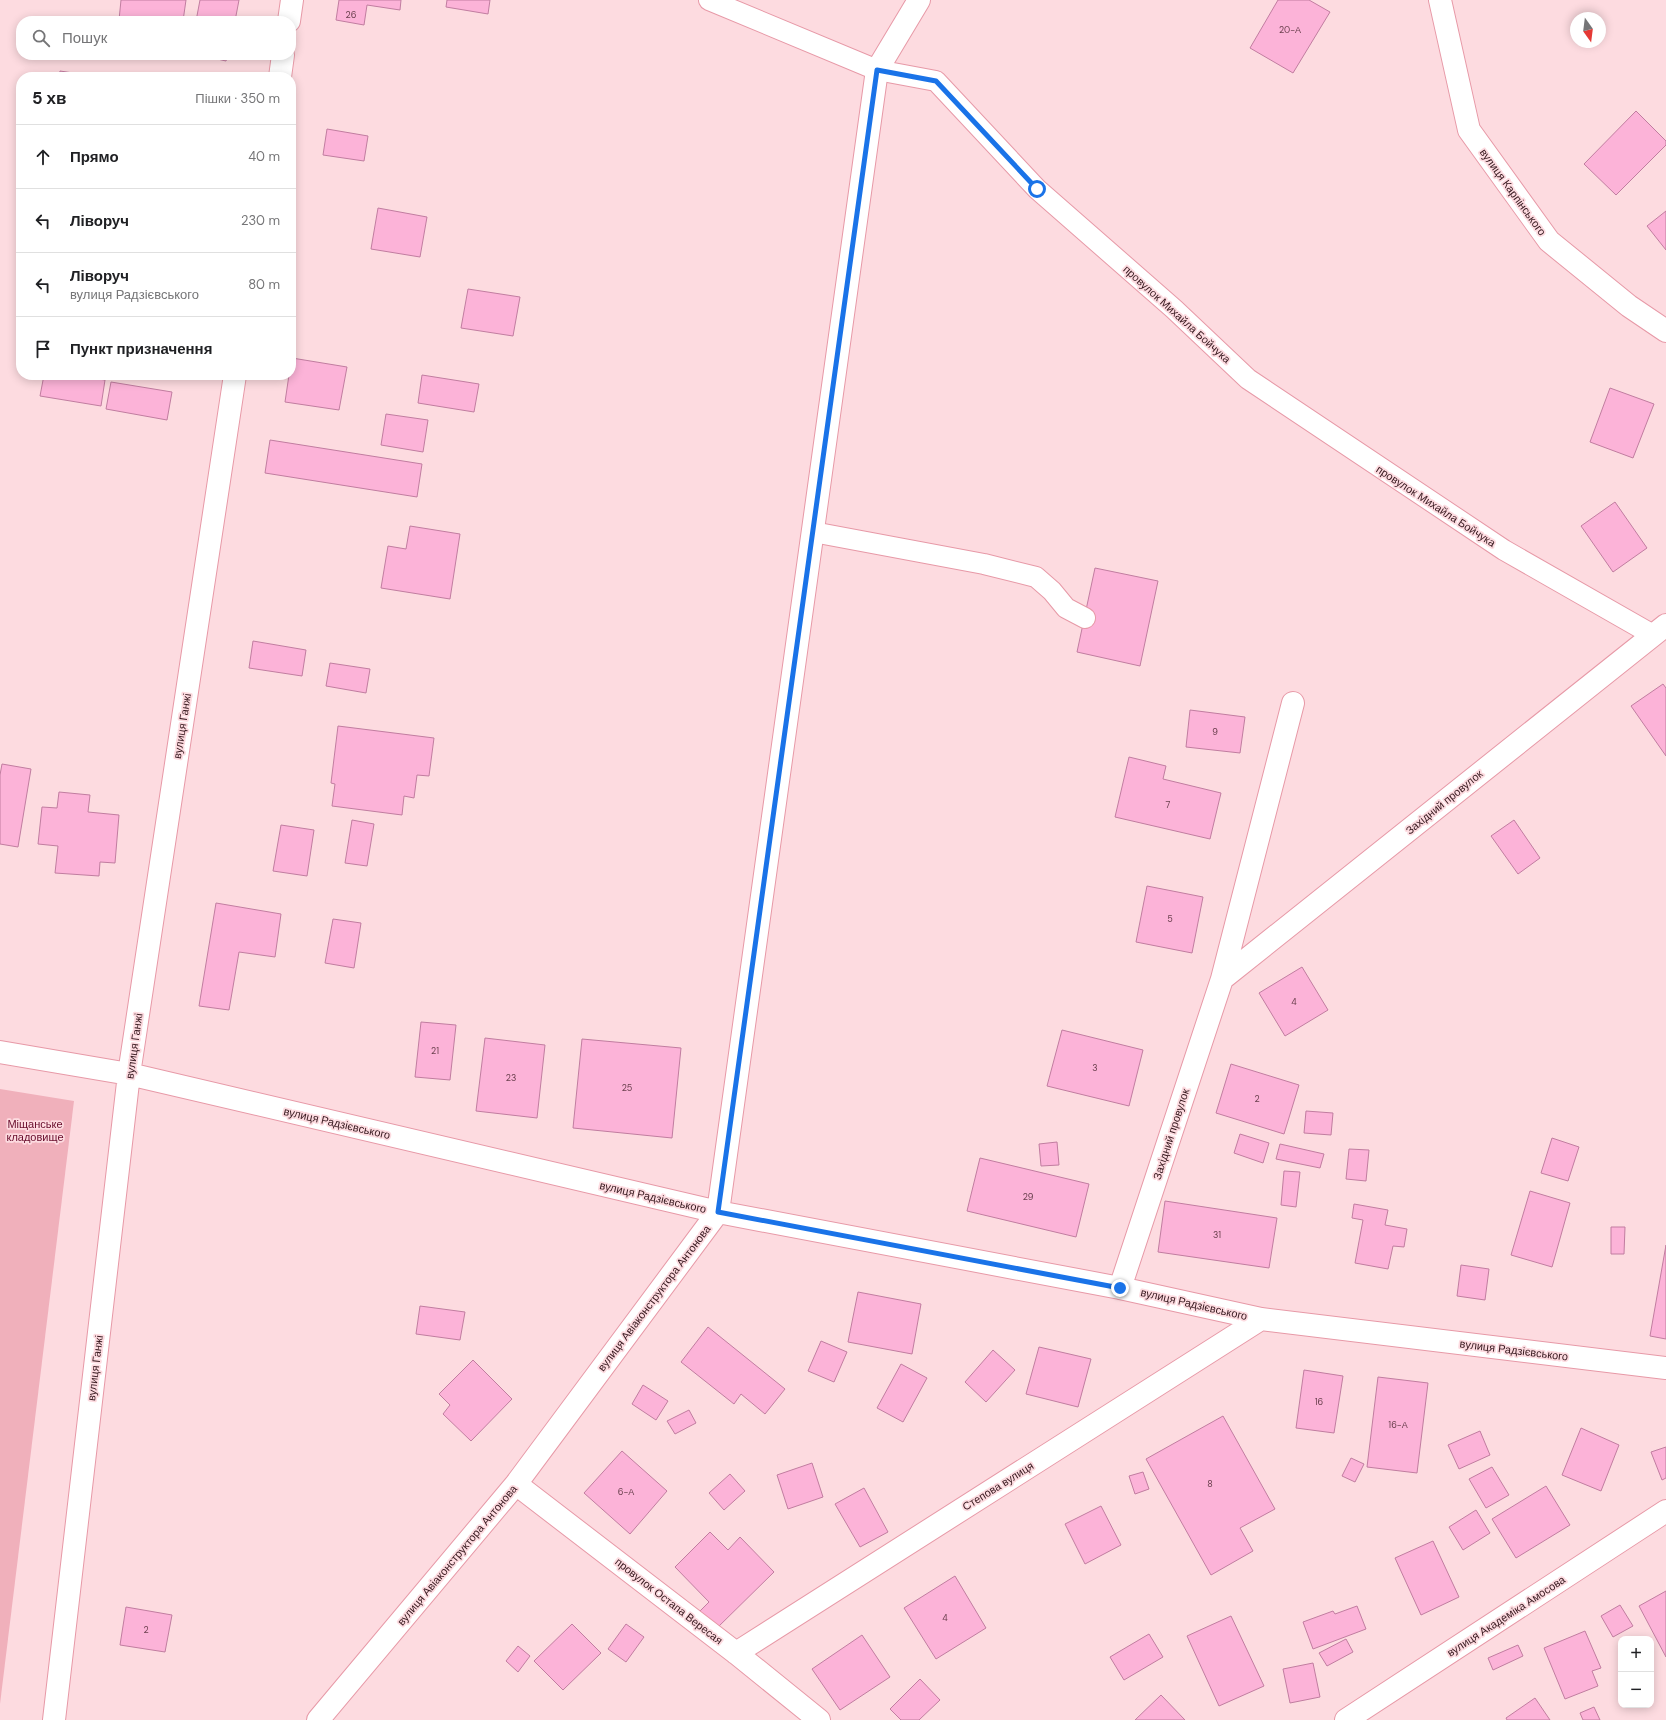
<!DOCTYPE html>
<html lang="uk">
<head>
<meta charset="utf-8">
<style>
	:root { --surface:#fff; --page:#f2f2f2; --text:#202124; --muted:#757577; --line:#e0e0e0 }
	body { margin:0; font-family:"DM Sans",sans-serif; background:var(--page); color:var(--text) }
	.controls { position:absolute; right:12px; bottom:12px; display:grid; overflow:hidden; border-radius:8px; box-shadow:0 2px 10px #0003 }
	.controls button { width:36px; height:36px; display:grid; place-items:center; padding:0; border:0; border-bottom:1px solid var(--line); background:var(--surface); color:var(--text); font:20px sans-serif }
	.compass { position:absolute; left:1570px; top:12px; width:36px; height:36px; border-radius:50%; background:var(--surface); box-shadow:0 2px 10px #0003; rotate:166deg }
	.stop { position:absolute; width:12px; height:12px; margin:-9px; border:3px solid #1a73e8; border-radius:50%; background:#fff }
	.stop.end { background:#1a73e8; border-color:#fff; box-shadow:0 1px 4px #0008 }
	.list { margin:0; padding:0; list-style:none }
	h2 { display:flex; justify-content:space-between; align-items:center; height:52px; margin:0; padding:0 16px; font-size:17px }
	h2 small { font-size:13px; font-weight:400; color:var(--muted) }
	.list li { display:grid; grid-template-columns:26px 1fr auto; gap:12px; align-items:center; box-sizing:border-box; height:64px; padding:0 16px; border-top:1px solid var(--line) }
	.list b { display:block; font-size:15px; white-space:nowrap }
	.list p { margin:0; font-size:13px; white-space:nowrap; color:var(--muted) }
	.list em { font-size:13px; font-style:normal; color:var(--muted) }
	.icon { flex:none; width:22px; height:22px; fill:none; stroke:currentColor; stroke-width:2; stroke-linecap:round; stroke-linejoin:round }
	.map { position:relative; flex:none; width:1666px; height:1720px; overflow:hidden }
	.search { position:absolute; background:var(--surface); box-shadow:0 2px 10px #0003; left:16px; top:16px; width:280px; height:44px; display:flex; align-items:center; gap:10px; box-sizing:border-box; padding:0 14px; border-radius:16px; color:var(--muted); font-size:15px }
	.panel { position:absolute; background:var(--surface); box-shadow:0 2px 10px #0003; left:16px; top:72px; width:280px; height:308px; border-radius:16px }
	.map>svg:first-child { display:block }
</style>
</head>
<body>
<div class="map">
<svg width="1666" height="1720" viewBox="0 0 1666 1720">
	<rect width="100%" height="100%" fill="#fddbe0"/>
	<path fill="#f0b0bb" d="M0 1089 74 1101 0 1704Z"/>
	<path fill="#fcb3d8" stroke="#c17da0" d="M121 0H186L183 21 119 20Z
		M200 0H239L235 21H196Z
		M339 0H401L400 10 367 5 364 25 336 20Z
		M447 0H490L488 14 446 7Z
		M1278 0H1309L1330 12 1293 73 1250 48Z
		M200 55H228L226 61Z
		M60 71 99 77H59Z
		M1636 111 1666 141V145L1616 195 1584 164Z
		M327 129 368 136 364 161 323 155Z
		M378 208 427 217 420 257 371 249Z
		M1666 211V250L1647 226Z
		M468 289 520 297 513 336 461 328Z
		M292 358 347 367 339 410 285 402 289 375H291Z
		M44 375H74L105 380 101 406 40 396Z
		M422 375 479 384 474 412 418 403Z
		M111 382 172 392 167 420 106 409Z
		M1610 388 1654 404 1633 458 1590 442Z
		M386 414 428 420 423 452 381 445Z
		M270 440 422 464 417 497 265 473Z
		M1615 502 1647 548 1613 572 1581 526Z
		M410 526 460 534 450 599 381 588 388 546 406 549Z
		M1095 568 1158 581 1140 666 1077 652Z
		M253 641 306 650 302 676 249 668Z
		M330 663 370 669 366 693 326 686Z
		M1663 684 1666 688V756L1631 706Z
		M1190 710 1245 717 1240 753 1186 747Z
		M338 726 434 738 429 776 417 775 414 798 404 796 402 815 332 806 335 784 331 783Z
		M1129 757 1166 766 1163 779 1221 793 1210 839 1115 817Z
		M2 764 31 769 18 847 0 844V775Z
		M59 792 90 795 88 812 119 815 115 863 100 862 99 876 55 873 58 846 38 844 42 807 57 808Z
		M352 820 374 824 367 866 345 863Z
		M1514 820 1540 858 1518 874 1491 836Z
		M281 825 314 830 307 876 273 871Z
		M1147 886 1203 897 1192 953 1136 942Z
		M216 903 281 914 275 957 239 952 229 1010 199 1006Z
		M333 919 361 923 354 968 325 963Z
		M1302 967 1328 1010 1285 1036 1259 993Z
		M421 1022 456 1025 450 1080 415 1077Z
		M1062 1030 1143 1050 1129 1106 1047 1086Z
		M485 1038 545 1045 537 1118 476 1111Z
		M582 1039 681 1048 672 1138 573 1128Z
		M1231 1064 1299 1085 1284 1134 1216 1113Z
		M1306 1111 1333 1113 1331 1135 1304 1133Z
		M1240 1134 1269 1143 1263 1163 1234 1153Z
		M1552 1138 1579 1147 1568 1181 1541 1173Z
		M1057 1142 1059 1165 1041 1166 1039 1144Z
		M1280 1144 1324 1154 1320 1168 1276 1159Z
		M1349 1149 1369 1150 1366 1181 1346 1179Z
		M980 1158 1089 1184 1076 1237 967 1211Z
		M1284 1171 1300 1172 1296 1207 1281 1205Z
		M1530 1191 1570 1203 1552 1267 1511 1255Z
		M1165 1201 1277 1218 1269 1268 1158 1252Z
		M1354 1204 1388 1210 1385 1225 1407 1229 1404 1247 1393 1246 1388 1269 1355 1263 1363 1220 1352 1218Z
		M1611 1227H1625L1624 1254H1611Z
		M1666 1245V1339L1650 1336Z
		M1461 1265 1489 1269 1485 1300 1457 1296Z
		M858 1292 921 1304 912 1354 848 1342Z
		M420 1306 465 1312 460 1340 416 1334Z
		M708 1327 785 1389 765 1414 741 1394 734 1404 681 1362Z
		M821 1341 847 1352 834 1382 808 1371Z
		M1039 1347 1091 1359 1078 1407 1026 1394Z
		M993 1350 1015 1370 986 1402 965 1382Z
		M473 1360 512 1399 471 1441 443 1414 450 1405 439 1394Z
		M901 1364 927 1378 903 1422 877 1408Z
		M1304 1370 1343 1376 1334 1433 1296 1428Z
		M1378 1377 1428 1383 1417 1473 1367 1467Z
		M643 1385 668 1401 656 1420 632 1404Z
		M689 1410 696 1423 675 1434 667 1421Z
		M1223 1416 1275 1509 1240 1528 1253 1551 1211 1575 1146 1459Z
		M1581 1428 1619 1445 1601 1491 1562 1475Z
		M1480 1431 1490 1455 1459 1469 1448 1445Z
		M1666 1447V1478L1662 1480 1651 1452Z
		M622 1451 667 1491 630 1534 584 1493Z
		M1351 1458 1364 1464 1355 1482 1342 1476Z
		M812 1463 823 1497 788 1509 777 1475Z
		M1492 1467 1509 1495 1486 1508 1469 1479Z
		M1143 1472 1149 1489 1135 1494 1129 1476Z
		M730 1474 745 1491 724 1510 709 1493Z
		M1546 1486 1570 1525 1516 1558 1492 1519Z
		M864 1488 888 1532 860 1547 835 1504Z
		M1101 1506 1121 1545 1085 1564 1065 1524Z
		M1476 1510 1490 1533 1463 1550 1449 1527Z
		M710 1532 728 1550 740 1537 774 1572 716 1629 699 1612 709 1602 675 1567Z
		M1433 1541 1459 1597 1421 1615 1395 1558Z
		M955 1576 986 1628 936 1659 904 1608Z
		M1666 1591V1657L1639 1606Z
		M1620 1605 1633 1626 1613 1637 1601 1616Z
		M1357 1606 1366 1629 1313 1649 1303 1622 1333 1611 1335 1614Z
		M126 1607 172 1615 165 1652 120 1645Z
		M1231 1616 1264 1686 1219 1706 1187 1636Z
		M572 1624 601 1653 563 1690 534 1661Z
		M626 1624 644 1637 626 1662 608 1649Z
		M1585 1631 1601 1668 1592 1671 1598 1686 1565 1699 1544 1648Z
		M1149 1634 1163 1657 1124 1680 1110 1657Z
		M862 1635 890 1677 840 1710 812 1669Z
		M1346 1639 1353 1652 1327 1666 1319 1653Z
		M1518 1645 1523 1656 1493 1670 1488 1658Z
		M518 1646 530 1656 518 1672 506 1661Z
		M1313 1663 1320 1697 1290 1703 1283 1669Z
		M920 1679 940 1700 919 1720H901L890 1709Z
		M1161 1695 1185 1720H1135Z
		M1535 1698 1550 1720H1507L1506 1718Z
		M1594 1707 1600 1720H1583L1580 1713Z"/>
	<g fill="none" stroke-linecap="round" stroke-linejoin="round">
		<defs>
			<path id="service" d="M709 0 877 70 936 81 1037 189 1174 309 1248 379 1504 550 1653 635
				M813 532 984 564 1036 577 1052 591 1066 608 1085 618"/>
			<path id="minor" d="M1440 0 1469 130 1549 241 1629 306 1666 331
				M289 21 292 0
				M280 77 283 55
				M1222 979 1666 625
				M0 1052 129 1074 718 1212 1120 1288 1261 1319 1666 1368
				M1120 1288 1222 979 1293 703
				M516 1484 736 1653 819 1720
				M736 1653 1261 1319
				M54 1720 129 1074 235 375
				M318 1720 516 1484 718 1212 877 70 919 0
				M1346 1720 1666 1511"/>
		</defs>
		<use href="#service" stroke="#e799a7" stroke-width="22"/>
		<use href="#minor" stroke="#e799a7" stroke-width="24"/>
		<use href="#service" stroke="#fff" stroke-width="20"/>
		<use href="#minor" stroke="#fff" stroke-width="22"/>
	</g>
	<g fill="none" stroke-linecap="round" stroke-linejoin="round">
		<path stroke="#1a73e8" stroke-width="5" d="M1037 189 936 81 877 70 718 1212 1120 1288"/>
	</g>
	<g text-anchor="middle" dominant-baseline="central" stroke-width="3.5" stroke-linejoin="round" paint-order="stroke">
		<g font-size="9" fill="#683f4c">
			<text x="351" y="15">26</text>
			<text x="1290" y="30">20-А</text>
			<text x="1215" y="732">9</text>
			<text x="1168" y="805">7</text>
			<text x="1170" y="919">5</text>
			<text x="1294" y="1002">4</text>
			<text x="435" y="1051">21</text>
			<text x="1095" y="1068">3</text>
			<text x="511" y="1078">23</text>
			<text x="627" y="1088">25</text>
			<text x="1257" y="1099">2</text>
			<text x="1028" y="1197">29</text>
			<text x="1217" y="1235">31</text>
			<text x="1319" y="1402">16</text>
			<text x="1398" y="1425">16-А</text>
			<text x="1210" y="1484">8</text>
			<text x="626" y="1492">6-А</text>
			<text x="945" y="1618">4</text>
			<text x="146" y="1630">2</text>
		</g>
		<g font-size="11" fill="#36181e" stroke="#fddbe0">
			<text transform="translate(1513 192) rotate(54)">вулиця Карпінського</text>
			<text transform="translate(1177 314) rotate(42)">провулок Михайла Бойчука</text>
			<text transform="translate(1436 506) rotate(33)">провулок Михайла Бойчука</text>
			<text transform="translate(182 726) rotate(-81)">вулиця Ганжі</text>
			<text transform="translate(1444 802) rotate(-39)">Західний провулок</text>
			<text transform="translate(134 1046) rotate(-82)">вулиця Ганжі</text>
			<text transform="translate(337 1123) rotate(13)">вулиця Радзієвського</text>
			<text transform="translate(1171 1134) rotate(-72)">Західний провулок</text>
			<text transform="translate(653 1197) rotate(13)">вулиця Радзієвського</text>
			<text transform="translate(654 1298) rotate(-53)">вулиця Авіаконструктора Антонова</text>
			<text transform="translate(1194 1304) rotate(13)">вулиця Радзієвського</text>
			<text transform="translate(1514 1350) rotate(7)">вулиця Радзієвського</text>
			<text transform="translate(95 1368) rotate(-83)">вулиця Ганжі</text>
			<text transform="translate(998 1486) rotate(-32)">Степова вулиця</text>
			<text transform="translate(457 1555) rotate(-50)">вулиця Авіаконструктора Антонова</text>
			<text transform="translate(669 1601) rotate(38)">провулок Остапа Вересая</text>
			<text transform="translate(1506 1616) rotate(-33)">вулиця Академіка Амосова</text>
		</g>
		<g font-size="11" fill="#670b2b" stroke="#fddbe0">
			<text x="35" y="1124">Міщанське<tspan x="35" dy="13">кладовище</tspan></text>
		</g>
	</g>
</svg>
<div class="controls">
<button>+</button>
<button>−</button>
</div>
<svg class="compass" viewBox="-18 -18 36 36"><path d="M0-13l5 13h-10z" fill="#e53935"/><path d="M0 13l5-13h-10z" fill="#757577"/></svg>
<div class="stop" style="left:1037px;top:189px"></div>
<div class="stop end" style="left:1120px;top:1288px"></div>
<div class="search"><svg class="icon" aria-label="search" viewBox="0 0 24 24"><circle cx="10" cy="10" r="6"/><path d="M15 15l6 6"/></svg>Пошук</div>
<section class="panel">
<h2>5 хв<small>Пішки · 350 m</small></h2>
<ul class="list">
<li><svg class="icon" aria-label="ahead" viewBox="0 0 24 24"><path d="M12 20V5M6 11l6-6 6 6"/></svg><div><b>Прямо</b></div><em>40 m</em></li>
<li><svg class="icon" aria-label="left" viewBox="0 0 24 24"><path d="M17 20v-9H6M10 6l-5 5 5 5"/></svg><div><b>Ліворуч</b></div><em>230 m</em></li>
<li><svg class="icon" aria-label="left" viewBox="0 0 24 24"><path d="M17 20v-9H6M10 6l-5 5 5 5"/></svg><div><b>Ліворуч</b><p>вулиця Радзієвського</p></div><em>80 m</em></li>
<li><svg class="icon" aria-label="arrive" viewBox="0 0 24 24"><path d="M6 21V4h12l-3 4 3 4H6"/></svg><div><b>Пункт призначення</b></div></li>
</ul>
</section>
</div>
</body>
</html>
